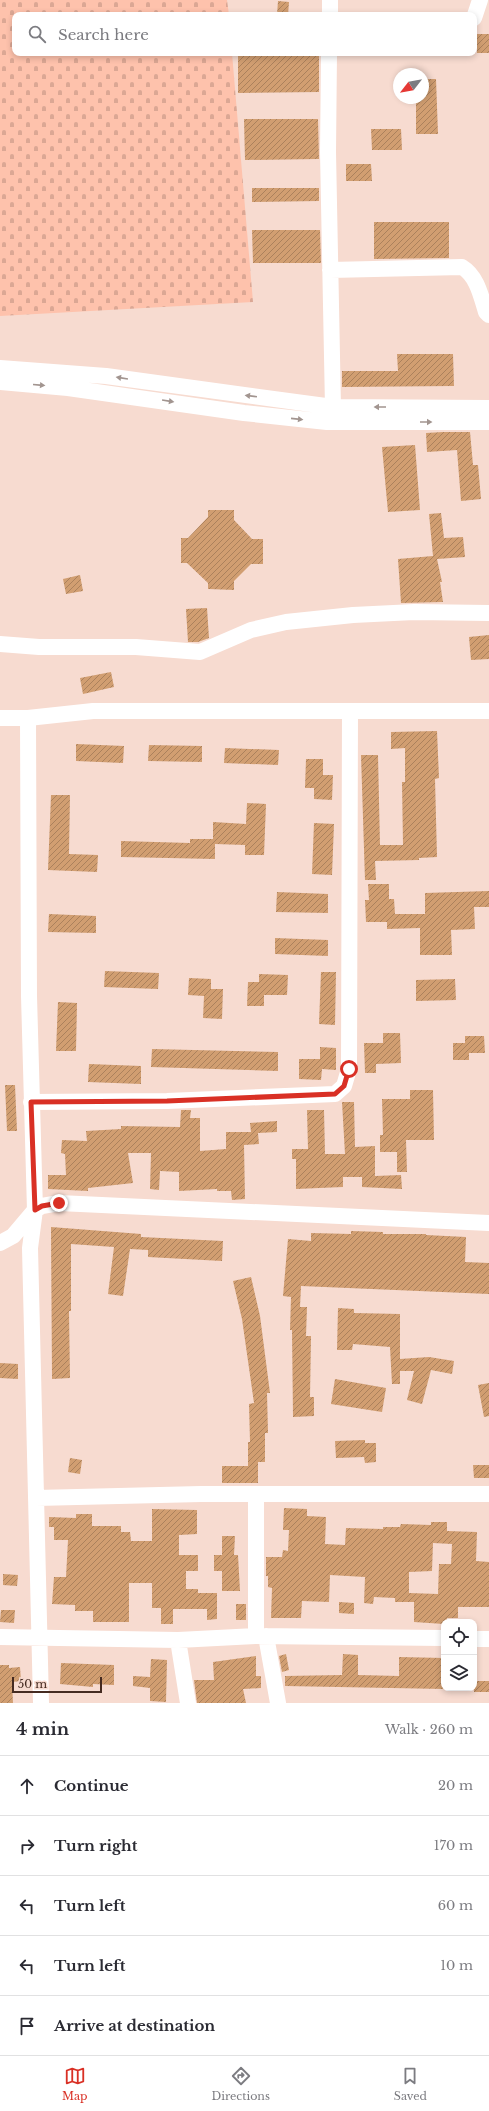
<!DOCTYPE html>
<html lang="en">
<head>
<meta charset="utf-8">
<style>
	:root { --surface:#fff; --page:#f2f2f3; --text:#2b2b33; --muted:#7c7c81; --line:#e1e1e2; --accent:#d93025 }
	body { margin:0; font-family:"Libre Baskerville",serif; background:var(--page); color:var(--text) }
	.controls { position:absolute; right:12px; bottom:12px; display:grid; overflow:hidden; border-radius:8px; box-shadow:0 2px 6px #0003 }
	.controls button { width:36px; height:36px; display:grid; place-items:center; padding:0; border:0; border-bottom:1px solid var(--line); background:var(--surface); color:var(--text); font:20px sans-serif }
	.compass { position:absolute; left:393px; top:68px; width:36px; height:36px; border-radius:50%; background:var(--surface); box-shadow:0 2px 6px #0003; rotate:239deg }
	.scale { position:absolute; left:12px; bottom:10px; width:90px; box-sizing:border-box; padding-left:4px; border:2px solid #452b21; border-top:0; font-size:11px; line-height:14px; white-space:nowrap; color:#452b21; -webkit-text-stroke:3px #f7dbd0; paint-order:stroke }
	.stop { position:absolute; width:12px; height:12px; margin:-9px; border:3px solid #d93025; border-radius:50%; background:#fff }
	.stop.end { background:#d93025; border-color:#fff; box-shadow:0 1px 4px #0008 }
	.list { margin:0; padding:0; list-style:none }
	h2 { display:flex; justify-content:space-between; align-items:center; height:52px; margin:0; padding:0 16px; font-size:17px }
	h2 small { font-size:13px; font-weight:400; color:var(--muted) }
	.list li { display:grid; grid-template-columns:26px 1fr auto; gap:12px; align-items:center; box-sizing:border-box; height:60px; padding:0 16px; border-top:1px solid var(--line) }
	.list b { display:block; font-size:15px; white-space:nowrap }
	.list em { font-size:13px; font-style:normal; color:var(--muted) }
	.icon { flex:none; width:22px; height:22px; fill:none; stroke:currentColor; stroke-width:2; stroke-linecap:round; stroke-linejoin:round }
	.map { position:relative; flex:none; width:489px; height:1703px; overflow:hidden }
	.search { position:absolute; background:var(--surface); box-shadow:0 2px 6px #0003; left:12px; right:12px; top:12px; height:44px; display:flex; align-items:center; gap:10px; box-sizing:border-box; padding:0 14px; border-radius:8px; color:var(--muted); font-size:15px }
	.sheet { height:352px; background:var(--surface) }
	nav { display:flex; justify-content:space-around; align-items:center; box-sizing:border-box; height:56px; border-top:1px solid var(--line); background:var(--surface); font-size:11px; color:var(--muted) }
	nav a { display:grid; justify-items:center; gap:2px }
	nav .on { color:var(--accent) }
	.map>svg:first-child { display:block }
</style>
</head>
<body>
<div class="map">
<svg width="489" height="1703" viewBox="0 0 489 1703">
	<defs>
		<pattern id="cemetery-stones" width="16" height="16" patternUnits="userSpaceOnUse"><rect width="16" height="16" fill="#fec2ac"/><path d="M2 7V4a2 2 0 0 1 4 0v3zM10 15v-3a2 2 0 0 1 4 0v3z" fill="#dba794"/></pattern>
		<pattern id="building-hatch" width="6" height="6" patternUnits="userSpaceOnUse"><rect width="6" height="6" fill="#d19e71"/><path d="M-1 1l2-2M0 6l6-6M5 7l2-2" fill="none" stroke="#ab815c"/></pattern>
	</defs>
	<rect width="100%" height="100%" fill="#f7dbd0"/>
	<path fill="url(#cemetery-stones)" d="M0 0H227L229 15H15V53H232L253 302 0 316Z"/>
	<path fill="url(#building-hatch)" fill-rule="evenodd" d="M278 1 289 2 288 15H277Z
		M477 34H489V53H477Z
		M238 54H319V92L238 93Z
		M423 79H436L438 134H416V98H423Z
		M244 119H318L319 159 245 160Z
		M371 129H401L402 150H372Z
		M346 164H371L372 181H346Z
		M252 188H319V201L252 202Z
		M374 222H449V258L374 259Z
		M252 230H320L321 263H253Z
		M397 354H453L454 386 342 387V371H398Z
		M443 432H470L473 465H478L481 499 461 501 457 450 427 452 426 433Z
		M415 445 420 510 388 512 382 447Z
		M208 510H234V520L252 539H263V564H251L234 581V590L208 589V583L187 563H181V538H188L208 517Z
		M441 513 444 538 463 537 465 557 437 559 442 582H440L443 602 401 603 398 559 433 556 429 514Z
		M80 575 83 591 66 594 63 579Z
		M207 608 209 638 198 642H188L186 609Z
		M489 635V659L471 660 469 637Z
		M111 672 114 687 83 694 80 678Z
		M437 731 439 778 435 779 437 857 419 858V860L375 861 376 880H365L361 755H378L380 845H403L402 782H405V748L391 749V732Z
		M76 744 124 746 123 763 76 761Z
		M149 745 202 746V762L148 761Z
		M225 748 279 750 278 765 224 763Z
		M306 759H323V775H333L332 800 314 799V788H305Z
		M51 795H70L69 854 98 855 97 872 48 870Z
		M247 803 266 804 264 855H245V845L215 844V859L121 857V841L190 843V839H213V822L246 824Z
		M314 823 334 824 332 875 312 874Z
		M368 884H389V899H394L395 914H425V893L489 891V907H474L475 929 451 930 452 955H420V928L387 929V922H366L365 900H369Z
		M277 892 328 894V913L276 912Z
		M49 914 96 916V933L48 932Z
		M275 938 328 940V956L275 954Z
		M105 971 159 973 158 989 104 987Z
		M321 972H336L335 1025 319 1024Z
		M259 974 288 975 287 995H264V1006H247L248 982H259Z
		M189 978 211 979V989H223L222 1019 203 1018 204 996 188 995Z
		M455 979 456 1000 416 1001V980Z
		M58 1002 77 1003 76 1051H56Z
		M383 1033H400L401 1063 376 1064V1073H365L364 1043H383Z
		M465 1036H484L485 1053H469V1060H453V1043H465Z
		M320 1047 336 1048V1070L322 1069 321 1080 299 1079V1059H320Z
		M152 1049 278 1052V1071L151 1067Z
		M89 1064 141 1066V1084L88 1082Z
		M5 1085H15L17 1131H7Z
		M410 1090H433L434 1140H406L407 1172H397V1152H380V1135H383L382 1099H410Z
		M342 1102H354L355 1147 375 1146V1176L401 1175 402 1189 362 1187V1177H343V1187L296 1189V1159H292V1149H308L307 1110H324L325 1154H345Z
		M181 1110H191L190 1118H200V1151L226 1149V1132H251L250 1123 277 1121V1132L258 1133 259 1144 244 1145 245 1199 232 1200 231 1191H217V1189L179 1191V1172L160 1171 159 1190 150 1189 151 1153H128L133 1183 88 1188V1191L48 1189V1175H66L65 1154 61 1153 62 1140 87 1141 86 1131 121 1129V1126L180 1127Z
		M51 1227 141 1234V1237L223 1241 222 1261 148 1257V1250L130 1249 123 1296 108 1294 114 1247 71 1244V1311H69L70 1378 52 1379Z
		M351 1231 383 1232V1234H426V1235L466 1237 465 1262 489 1263V1294L301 1286 300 1307H307L306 1336H311L310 1397H314V1416L293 1417 292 1330H290L291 1297 283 1296 288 1239 311 1241V1233L351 1234Z
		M251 1277 260 1316 270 1393H267L268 1433H265V1462H258V1483H222V1466H248V1442H250L249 1404 254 1403 242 1319 233 1281Z
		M338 1308 354 1309V1313L400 1314V1359L429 1357 454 1361 452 1374 431 1370 422 1404 407 1400 414 1371H400V1384H392L390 1347 353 1344 352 1350H337Z
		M0 1363 18 1364V1379L0 1378Z
		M335 1379 386 1388 382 1412 331 1404Z
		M489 1383V1416L484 1417 478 1385Z
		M365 1440V1443H376V1462L365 1463 364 1457 336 1458 335 1441Z
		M70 1458 82 1460 80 1474 68 1472Z
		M473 1465H489V1478H474Z
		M284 1508 307 1509V1516L326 1517 325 1544 345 1545 346 1528 383 1529V1527H400L401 1524 431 1525V1522H447V1531L477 1532 476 1561 489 1562V1607H458V1618H447V1622L444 1624 414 1622V1602H395V1598L374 1597 373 1604 364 1603 365 1577 330 1575 329 1602 302 1601 301 1618H271L272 1588 268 1587V1576H266V1557H282L283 1550 288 1551 289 1530H283ZM433 1543 452 1544 451 1564H439L438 1594 409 1593V1572L432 1571Z
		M152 1509 197 1510V1534L179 1535V1555H198V1571H186V1589H198V1593H217V1619L207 1620V1609H173V1624H161V1608H152V1583H129V1622H93V1611H75V1605L52 1604 54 1577H66L68 1540H54V1527H49V1517L76 1518V1514H92V1526H121V1532H130L131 1541H152Z
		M222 1536H235L234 1555H238L240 1591H222V1571H214V1555H222Z
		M3 1574 18 1575 17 1586 3 1585Z
		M339 1602 354 1603V1614L339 1613Z
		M236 1604H246V1620H236Z
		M1 1610H15L14 1623 0 1622Z
		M286 1654 289 1670 282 1672 279 1656Z
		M343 1654 358 1655V1675L399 1676V1657L444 1658V1689L285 1686V1676L342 1675Z
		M256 1656V1676H261V1688L243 1689 246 1703H197L194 1680H214L213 1662Z
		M151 1659 167 1660 166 1702 150 1701V1688L133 1686V1676L150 1677Z
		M61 1663 114 1665V1685L93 1684V1687L60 1684Z
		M0 1665H9V1668L20 1667 21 1681 12 1682 13 1703H0Z
		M474 1681H489V1692H474Z"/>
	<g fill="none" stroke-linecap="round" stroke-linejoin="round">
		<path stroke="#fff" stroke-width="16" d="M330 15V0
			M474 18 480 0
			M329 53 328 152 333 407
			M330 270 462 267C477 276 481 296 486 312L489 315
			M0 368 106 376 333 407 489 408
			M0 382 68 388 244 413 327 422H489
			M0 644 39 647H136L200 652 251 630 286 622 353 615 414 612 489 613
			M0 718H28L93 711H489
			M28 718 29 996 35 1210 30 1248 41 1703
			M31 1102 167 1101 335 1094 344 1086 349 1069 350 711
			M0 1243 13 1236 35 1210 42 1206 59 1203 489 1223
			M256 1495V1636
			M36 1498 201 1494H489
			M266 1636 278 1703
			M0 1637 178 1640 256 1636 444 1638
			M474 1639H489
			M178 1640 188 1703"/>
	</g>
	<defs><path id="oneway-solid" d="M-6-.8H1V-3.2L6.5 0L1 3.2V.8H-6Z"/></defs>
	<g fill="#a29590">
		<use href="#oneway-solid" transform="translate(122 378) rotate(-171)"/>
		<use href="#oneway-solid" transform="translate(39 385) rotate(5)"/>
		<use href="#oneway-solid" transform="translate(251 396) rotate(-173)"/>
		<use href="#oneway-solid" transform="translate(168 401) rotate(9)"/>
		<use href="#oneway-solid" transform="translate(380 407) rotate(-180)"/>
		<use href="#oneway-solid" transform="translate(297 419) rotate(6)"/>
		<use href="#oneway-solid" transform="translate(426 422)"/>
	</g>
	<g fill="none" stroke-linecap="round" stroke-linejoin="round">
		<path stroke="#d93025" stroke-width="5" d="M59 1203 42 1206 35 1210 31 1102 167 1101 335 1094 344 1086 349 1069"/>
	</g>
</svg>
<div class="controls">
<button><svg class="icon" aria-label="locate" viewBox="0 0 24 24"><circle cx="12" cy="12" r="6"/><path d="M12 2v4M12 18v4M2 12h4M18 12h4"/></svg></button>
<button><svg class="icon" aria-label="layers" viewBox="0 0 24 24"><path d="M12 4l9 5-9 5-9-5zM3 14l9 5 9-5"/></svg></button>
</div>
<svg class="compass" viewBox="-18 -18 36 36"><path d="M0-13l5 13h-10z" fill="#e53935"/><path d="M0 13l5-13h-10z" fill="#7c7c81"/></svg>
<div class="scale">50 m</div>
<div class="stop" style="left:349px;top:1069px"></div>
<div class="stop end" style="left:59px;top:1203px"></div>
<div class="search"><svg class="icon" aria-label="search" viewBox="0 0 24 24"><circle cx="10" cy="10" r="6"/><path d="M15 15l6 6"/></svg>Search here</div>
</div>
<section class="sheet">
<h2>4 min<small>Walk · 260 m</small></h2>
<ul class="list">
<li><svg class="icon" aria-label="ahead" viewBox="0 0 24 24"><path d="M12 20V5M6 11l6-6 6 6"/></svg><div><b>Continue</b></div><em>20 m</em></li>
<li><svg class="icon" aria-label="right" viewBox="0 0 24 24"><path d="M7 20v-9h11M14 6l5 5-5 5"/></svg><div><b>Turn right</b></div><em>170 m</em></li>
<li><svg class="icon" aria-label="left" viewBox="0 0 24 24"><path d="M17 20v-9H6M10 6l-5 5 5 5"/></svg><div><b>Turn left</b></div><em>60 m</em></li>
<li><svg class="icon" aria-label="left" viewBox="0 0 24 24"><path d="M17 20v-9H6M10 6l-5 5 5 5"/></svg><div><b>Turn left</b></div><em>10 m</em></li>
<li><svg class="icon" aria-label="arrive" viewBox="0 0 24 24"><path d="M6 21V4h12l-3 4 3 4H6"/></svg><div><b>Arrive at destination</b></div></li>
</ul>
</section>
<nav>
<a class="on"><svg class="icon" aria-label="map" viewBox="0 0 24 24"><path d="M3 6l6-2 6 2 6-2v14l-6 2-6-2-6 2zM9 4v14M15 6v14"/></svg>Map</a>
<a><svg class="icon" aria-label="directions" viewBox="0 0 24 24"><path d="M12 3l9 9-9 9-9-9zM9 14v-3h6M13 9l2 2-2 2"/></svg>Directions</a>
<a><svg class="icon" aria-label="saved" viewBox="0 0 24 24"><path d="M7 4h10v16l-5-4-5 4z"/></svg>Saved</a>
</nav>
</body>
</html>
